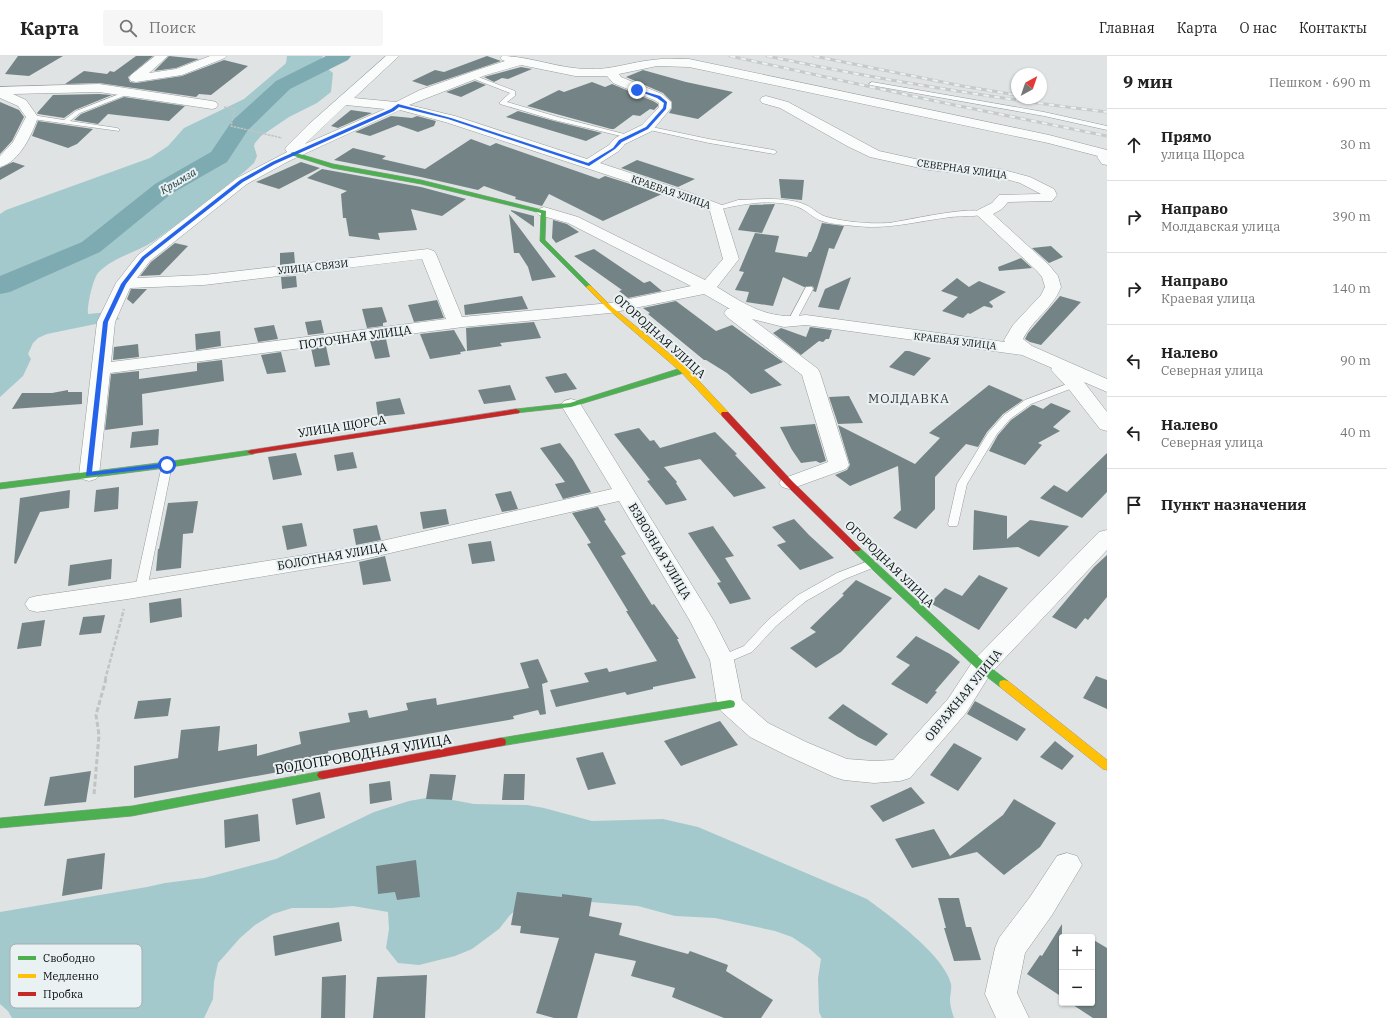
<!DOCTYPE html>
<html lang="ru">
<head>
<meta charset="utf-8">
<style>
	:root { --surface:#fff; --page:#f6f6f6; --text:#222; --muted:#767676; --line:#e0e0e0 }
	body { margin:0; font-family:"IBM Plex Serif",serif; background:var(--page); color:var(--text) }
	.controls { position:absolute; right:12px; bottom:12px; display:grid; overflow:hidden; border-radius:4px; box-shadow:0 1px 3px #0004 }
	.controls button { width:36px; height:36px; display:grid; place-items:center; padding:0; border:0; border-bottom:1px solid var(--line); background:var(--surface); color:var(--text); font:20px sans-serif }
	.compass { position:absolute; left:1011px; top:12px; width:36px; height:36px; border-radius:50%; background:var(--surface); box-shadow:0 1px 3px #0004; rotate:40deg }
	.stop { position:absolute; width:12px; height:12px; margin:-9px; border:3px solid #2563eb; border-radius:50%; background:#fff }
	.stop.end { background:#2563eb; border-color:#fff; box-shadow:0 1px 4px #0008 }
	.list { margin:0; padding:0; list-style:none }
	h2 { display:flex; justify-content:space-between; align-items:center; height:52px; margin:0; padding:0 16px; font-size:17px }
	h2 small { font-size:13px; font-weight:400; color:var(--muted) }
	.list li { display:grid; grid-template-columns:26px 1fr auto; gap:12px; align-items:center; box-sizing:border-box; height:72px; padding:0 16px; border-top:1px solid var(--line) }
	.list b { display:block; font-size:15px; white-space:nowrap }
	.list p { margin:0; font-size:13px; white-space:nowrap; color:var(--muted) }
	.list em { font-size:13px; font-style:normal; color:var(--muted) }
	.icon { flex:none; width:22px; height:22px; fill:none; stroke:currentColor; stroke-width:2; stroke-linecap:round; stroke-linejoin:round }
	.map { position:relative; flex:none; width:1107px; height:962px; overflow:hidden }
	header { display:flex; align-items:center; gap:24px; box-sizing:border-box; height:56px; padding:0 20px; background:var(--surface); border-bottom:1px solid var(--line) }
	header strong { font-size:19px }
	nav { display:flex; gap:22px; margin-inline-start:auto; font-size:14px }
	.search { width:280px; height:36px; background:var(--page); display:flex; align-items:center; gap:10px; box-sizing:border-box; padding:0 14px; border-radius:4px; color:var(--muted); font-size:15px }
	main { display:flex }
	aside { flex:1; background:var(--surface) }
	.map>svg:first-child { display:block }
</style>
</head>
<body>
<header>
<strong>Карта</strong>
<div class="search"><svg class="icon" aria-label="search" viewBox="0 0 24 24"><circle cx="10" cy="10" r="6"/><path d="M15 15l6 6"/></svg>Поиск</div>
<nav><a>Главная</a><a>Карта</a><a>О нас</a><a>Контакты</a></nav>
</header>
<main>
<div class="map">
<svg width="1107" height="962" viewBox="0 0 1107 962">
	<rect width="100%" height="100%" fill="#dfe3e3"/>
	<path fill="#a4c9cd" d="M287 0H323L319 6 333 17 331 36 317 47 289 61 261 80 255 87 254 90 257 100 254 107 244 116C214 139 185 163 154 185 136 197 113 201 98 217 93 223 87 249 88 258L109 256 120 263 47 278 38 282 33 287 28 298 31 303 23 320 0 341V158L6 154 150 102 168 90 184 72 244 43 284 9 286 7Z
		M426 742H442L474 748 527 749 544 752 592 765 663 763 698 771 867 843C890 860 945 900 951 928 952 933 950 939 950 944 950 950 952 956 954 962H822L819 956 818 922 821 903 810 893 792 881 775 875 715 862 675 860 638 850 579 845 522 849 510 859 499 873 472 893 455 900 419 909 398 907 386 892 389 873 388 856 353 850 332 852H292L273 858 255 869 240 882 218 907 214 926 213 943 204 962H12L8 955 0 948V856L147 831 165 827 204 822 276 803 374 756 409 745Z"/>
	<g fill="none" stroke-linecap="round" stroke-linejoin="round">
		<path fill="#7dabb1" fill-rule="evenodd" d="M326 0H351L348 4 290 33 248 74 227 106 171 138 100 196 10 236 0 238V220L82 186 155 128 211 96 232 65 276 25Z"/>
	</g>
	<path fill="#748486" d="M18 0H63L29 20 5 18Z
		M136 0H153L128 21 130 26 136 27 182 20 224 4 248 10 211 39 199 38 196 41 99 27 65 28 84 15 107 18 110 15 114 16Z
		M169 0 199 3 176 12 154 15Z
		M487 0 501 5 427 30 412 25 435 14 444 16Z
		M521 11 532 13 508 23 502 22 494 26 484 21Z
		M643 14 686 26 733 36 698 63 669 57 672 52V46L663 37 626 21Z
		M475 25 486 29 461 41 446 36Z
		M592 26 605 31 612 28 653 45 658 48V50L654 54 650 53 640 60 633 59 614 73H611L527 50 559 34 564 36Z
		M99 38 112 39 75 54 64 62 38 58 37 57 53 39Z
		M124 41 185 50 169 65 108 58 98 68 74 64 81 58Z
		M0 46 19 54 24 61 12 85 0 98Z
		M351 54 372 57 338 72 331 70Z
		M518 55 554 65 602 77 586 85 506 61Z
		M391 60 412 62 417 60 436 65 434 70 418 76 398 69 370 80 355 76Z
		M38 65 93 73 77 88 68 92 32 80Z
		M471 83 490 90 496 87 599 123 605 120 662 138 603 165 549 138 542 150 515 143 516 141 484 130 478 134 421 121 334 104 353 92 386 100 382 103 425 113Z
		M637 104 695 123 678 131 621 112Z
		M13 106 25 110 0 124V112Z
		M301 106 320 112 279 133 256 126Z
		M322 113 421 131 466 143 442 160 411 153 417 174 378 177 380 184 349 180 346 162H343L341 138 347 135 307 122Z
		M779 123 804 124 802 144 781 142Z
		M775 148 762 177 738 174 750 149Z
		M511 154 534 160V171L511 155Z
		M509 158 556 221 532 225 528 211 519 197H514Z
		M553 164 567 168 579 176 556 187 552 182Z
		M822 167 844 170 834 193 829 192 816 236 813 235 814 232 812 230 804 231 783 221 773 250 746 246 749 236 735 234 744 216 739 215 755 177 779 180 775 196 807 201 809 196H811L817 182Z
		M175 187 188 190 160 219 140 220 151 206Z
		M1051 190 1063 201 1049 207 1032 192Z
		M594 193 644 227 650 225 662 235 628 242 619 235 622 234 574 200Z
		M294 196 295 207 280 209V197Z
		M1021 202 1032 212 999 215 998 211Z
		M296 220 297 231 282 233 281 221Z
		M851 221 839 254 818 251 825 233Z
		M957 222 969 231 979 225 1006 236 989 246 993 250 992 252 984 250 970 258 968 257 963 262 942 255 958 241 941 235Z
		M131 233H147L133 248 127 243Z
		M522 240 528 253 465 259 464 249Z
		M1060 240 1081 246 1041 289 1030 286 1025 283 1028 277Z
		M437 244 444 262 414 266 408 249Z
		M676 245 716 275 732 269 783 306 764 314 782 329 751 338 727 317 706 304H704L648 258 650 257 643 252Z
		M382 251 387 266 383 267V270L367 272 362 253Z
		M321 264 324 277 308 279 305 266Z
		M534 266 541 282 500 287 502 290 467 295 466 272Z
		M274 269 278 283 258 286 254 272Z
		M810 271 832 274 829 283H826L823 286 819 285 801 299 773 277 781 272 806 281Z
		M454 274 466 295 460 296 461 298 430 303 420 278Z
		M220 275 221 290 196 294 195 278Z
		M386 283 390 301 375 303 370 285Z
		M138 288 139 301 113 304 114 291Z
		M326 290 330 309 315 311 311 292Z
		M905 295H909L931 302 914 320 889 311Z
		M281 296 286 316 267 318 261 299Z
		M222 304 224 325 142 338 143 369 105 374 111 318 139 315V323L197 315V307Z
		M566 317 577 333 555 337 545 321Z
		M510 329 516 344 484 348 478 334Z
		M989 329 1023 344 1003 358 987 376 978 391 966 388 935 421V453L916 473 893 462 901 454 898 410 850 430 835 419 847 414 850 409 838 369 915 408 940 382 929 377Z
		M68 334V336H82V348L12 353 22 337H52Z
		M849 340 863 367 838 368 829 341Z
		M400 342 405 358 378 361 376 346Z
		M1051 347 1071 355 1053 371 1060 375 1038 387 1042 389 1025 409 989 395 998 379 1011 364 1032 349H1034L1043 353Z
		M815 368 826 405 820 407 816 405 801 407 792 394 780 371Z
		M639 372 650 385 654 384 660 392 715 376 737 398 735 399 766 432 734 441 700 403 664 411 677 426 676 427 687 444 666 449 647 425 650 424 614 378Z
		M159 373 158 389 130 392 132 376Z
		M560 387 573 404 591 436 563 443 555 428 565 426 540 392Z
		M353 396 357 412 337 415 334 399Z
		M296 397 302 419 273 424 268 401Z
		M1107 397V436L1082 462 1040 442 1054 429 1067 436Z
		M119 431 118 453 94 456 96 434Z
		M70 434 69 452 40 456 16 508 14 507 20 442Z
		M511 435 518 453 502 456 495 438Z
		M198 445 193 477 183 478 181 512 156 515 158 493H159L168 447Z
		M598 451 606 464 604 465 626 498 621 500 652 549 654 548 679 583H677L696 622 653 631V633L627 639 625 636 556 651 550 634 589 626 584 617 607 612 609 616 657 605 626 555H628L587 488 591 487 572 457Z
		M446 453 449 468 423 473 420 456Z
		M974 454 1007 460V483L1030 464 1069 470 1039 501 1018 491 973 494Z
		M794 463 809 479 834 502 800 514 777 489 786 486 772 471Z
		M302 467 307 490 287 494 282 470Z
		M377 469 381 484 356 489 353 473Z
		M713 470 734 500 725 502 751 543 730 548 717 527 721 526 688 477Z
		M491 485 495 505 472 508 468 488Z
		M1107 499V541L1088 564 1085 562 1076 573 1052 561 1094 511Z
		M385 500 391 525 363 529 359 506Z
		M112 503 111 523 68 530 70 509Z
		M979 519 1008 532 979 574 930 547 945 532 962 540Z
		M856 524 892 542 841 596 816 612 790 592 816 576 810 572 844 539 842 538Z
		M181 542 182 561 150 567 149 547Z
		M105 559 101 577 79 579 83 561Z
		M45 564 41 590 17 593 22 567Z
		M916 580 950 598 960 606 935 635 937 636 927 648 891 628 910 609 896 601Z
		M538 603 548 626 542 628 546 658 540 659 538 654 513 660 514 663 328 695 329 701 293 709 294 712 284 715 134 742V710L178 702 181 674 220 670 218 695 257 688V700L301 688 299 676 350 666 348 657 367 654 369 662 408 654 406 647 423 644 436 642 437 649 529 632 520 607Z
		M1096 620 1107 624V653L1083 642Z
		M171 642 168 660 134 663 138 645Z
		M975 645 1026 673 1017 685 967 658Z
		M843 648 888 678 876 690 858 681 828 662Z
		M720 665 738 689 681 710 664 685Z
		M1055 685 1074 700 1062 714 1040 701Z
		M954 687 982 702 958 735 930 719Z
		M603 696 616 728 588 734 576 702Z
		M91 715 86 746 44 750 50 721Z
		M430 718 456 719 452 744 426 743Z
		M504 718H525L524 744H502Z
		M390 725 392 744 370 748 369 728Z
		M911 731 925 747 883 766 870 750Z
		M320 736 325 762 296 769 292 743Z
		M1014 743 1056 767 1040 791 1004 819 977 796 912 812 895 783 934 773 950 800 1003 759Z
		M258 758 260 785 225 792 224 764Z
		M105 797 102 833 62 840 67 803Z
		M416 804 420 841 397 844 395 836 378 838 376 810Z
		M517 836 562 841V838L592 842 589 860 622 867 619 879 688 898 690 895 728 909 726 915 773 944 761 962H724L672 941 675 932 631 920 636 905 595 897 577 962H554L536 957 559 882 520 877 521 870 511 869Z
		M938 842H959L966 871H971L981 904 954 905 944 872H946Z
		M339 866 342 885 275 900 273 880Z
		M1062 868V941L1027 918 1040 899 1042 900Z
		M1092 883 1107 892V962H1093L1070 947H1092Z
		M346 919 345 962H321L322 921Z
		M427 919 425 962H373L377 921Z"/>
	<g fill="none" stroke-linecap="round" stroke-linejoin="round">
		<defs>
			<path id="lane" d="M469 19H473L515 35V40L507 46 558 61 632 80 629 82 554 64 500 48V46L510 37 469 21Z
				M872 26 1044 56 1107 70V74L1044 60 870 29 869 28Z
				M127 35 129 36V38L80 57 70 65 117 72 119 73V75L32 63 29 61 32 59 64 64 76 55Z
				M647 70 709 83 774 94 777 96 774 98 709 87 645 73V71Z
				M764 143C777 143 793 143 806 149 813 152 819 159 827 161 846 166 868 168 888 167 905 165 976 148 987 157 982 161 959 160 951 161 918 165 888 174 855 170 844 169 829 168 819 164 811 160 806 154 798 151 772 142 742 148 717 154L713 152 738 144Z
				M806 231H812L813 233 795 267H789L788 265Z
				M1075 325 1078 326 1080 328 1078 330 1031 348 1010 363 997 378 967 428 958 468 957 470H949L948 468 957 428 988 377 1004 359 1025 344Z
				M167 406 172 409 147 533 145 536H137L135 533 162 409Z
				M871 504 875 505 877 508 875 511 845 523 806 545 776 570 752 596 726 607 722 608 718 607 716 604 718 601 744 590 768 564 798 539 837 517Z"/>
			<path id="street" d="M155 0H168L149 17 176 13 210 0H227L225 2 182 19 136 26 131 25 129 22 131 19Z
				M386 0H399L354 42 396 46 420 34 477 14 505 5 502 4 500 2 502 0C530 0 559 13 589 13 611 14 631 6 652 4 664 2 677 3 689 3L1049 79 1107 94V109L1102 108 1097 101 1098 100 1048 87 689 11 657 10 619 18 621 21 662 38 671 46V52L652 75 625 88 619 95 600 107 685 135 722 149 739 203 717 231C748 250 768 264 806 259L1005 286 1004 284 1013 269 1041 239 1045 231 1042 221 1037 215 975 157 978 154 992 147 999 139 1041 138 1020 127 999 121 929 114 870 101 847 90 780 52 762 47 760 44 762 41 766 40 788 46 879 95 929 106 1000 113 1030 121 1054 133 1057 139 1052 145 1008 146 1002 153 993 158 1049 209 1058 220 1061 231C1053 252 1033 263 1023 283L1032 290 1107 323V336L1084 326 1107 356V375L1100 373 1068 332 1051 314 1052 312 1022 299 806 269 784 271 752 263 818 313 820 317 849 409 846 413 796 431 789 433 782 431 779 427 782 423 828 406 802 319 727 261 724 257 727 253H730L704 238 610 257 463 271 110 317 99 419 96 423 89 425 82 423 79 419 97 266 116 227 138 199 237 122 287 96 285 93 287 90 308 69ZM521 9 575 20H607L613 27 654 44 659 47V51L642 69 615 82 609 89 587 103 455 60 409 49 486 19ZM346 49 385 53 305 88ZM400 54 445 66 675 141 710 155 723 203 705 224 578 161 544 151 539 153 536 156 539 159 568 167 691 230 610 247 462 261 436 198 434 195 428 193 204 219 137 222 150 205 247 128 289 105ZM422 203 446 263 111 306 115 266 130 232 204 229Z
				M99 28 212 45 216 46 218 49 216 52 212 53 99 36 13 38 26 44 38 61C32 78 20 106 0 111V100L13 86 26 61 18 50 0 42V31Z
				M571 343 578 345 581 349 714 565 734 604 742 644 768 667 806 686 847 703 874 705 893 704 948 643 973 605 1099 476 1107 474V494L991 617 966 657 910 722 900 725 874 727 844 724 834 721 788 700 750 681 721 655 717 648 710 604 690 565 619 445 355 505 128 543 37 556 29 554 25 548 29 542 37 540 128 527 355 491 612 433 561 349 564 345Z
				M1067 797 1077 800 1082 809 1052 859 1025 897 1017 937 1029 962H996L985 938 995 892 999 882 1030 841 1057 800Z"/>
			<path id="fast" d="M293 96 333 108 421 124 546 155 545 184 592 231 589 233 587 232 540 185 541 157 421 128 332 112 291 99V97Z
				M681 312H684L688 314 687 316 571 351 516 357 512 355 516 353 570 347Z
				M251 394H254L255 396 254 398 158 413 0 433V427L158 407Z
				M856 490 859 491 986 608 1008 625 1009 628 1008 631H1000L978 614 853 495 851 493Z
				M730 644 734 645 735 648 734 651 730 652 501 690 497 689 496 686 497 683 501 682Z
				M323 715 327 716 329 719 327 722 323 723 132 760 0 772V762L132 750Z"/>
			<path id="slow" d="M589 229 591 230 612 251 687 312 728 356 729 358 728 360H722L681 316 608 253 586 231Z
				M1004 624 1008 625 1107 704V714L1103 713 1000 631 999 628 1000 625Z"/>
			<path id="jam" d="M516 353 520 355 519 357 251 398 247 396 251 394Z
				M722 356H728L792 425 859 491 861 493 859 495H853L786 429 722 360 721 358Z
				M501 682 505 683 506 686 505 689 501 690 323 723 319 722 317 719 319 716 323 715Z"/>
		</defs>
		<use href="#lane" stroke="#989b9b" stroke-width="1"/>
		<use href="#street" stroke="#989b9b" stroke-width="1"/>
		<use href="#fast" stroke="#989b9b" stroke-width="1"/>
		<use href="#slow" stroke="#989b9b" stroke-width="1"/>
		<use href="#jam" stroke="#989b9b" stroke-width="1"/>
		<path stroke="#c2c3c3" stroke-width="1.5" stroke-dasharray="2.5 1" stroke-linecap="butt" d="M224 51 235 53 231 70 282 82"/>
		<path stroke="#c2c3c3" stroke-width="2.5" stroke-dasharray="4 2" stroke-linecap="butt" d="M105 624 124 553"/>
		<path stroke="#c2c3c3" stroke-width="3" stroke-dasharray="5 2.5" stroke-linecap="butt" d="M94 738 99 679 96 659 106 623"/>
		<use href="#lane" fill="#fafbfb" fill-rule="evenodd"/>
		<use href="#street" fill="#fafbfb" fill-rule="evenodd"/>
		<use href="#fast" fill="#4caf50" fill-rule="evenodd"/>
		<use href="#slow" fill="#ffc107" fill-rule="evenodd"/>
		<use href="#jam" fill="#c62828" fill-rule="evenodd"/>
		<defs>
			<path id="rail" d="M730 0 935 45 1107 80
				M767 0C880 24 993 42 1107 56
				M814 0 962 30 1017 39"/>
		</defs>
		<use href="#rail" stroke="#c8c9c9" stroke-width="3"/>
		<use href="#rail" stroke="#eaf1f2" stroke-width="2" stroke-dasharray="5.5" stroke-linecap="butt"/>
	</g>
	<path fill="#2563eb" d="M636 33 660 40 667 46 666 53 648 73 622 86 615 93 589 110 448 63 399 51 394 55 275 108 243 126 145 203 126 228 108 266 92 416 167 407 170 409 167 411 86 420 103 266 121 228 142 201 240 124 272 106 391 53 398 48 451 62 588 107 613 92 619 84 646 71 663 52 664 47 657 42 636 34Z"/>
	<g text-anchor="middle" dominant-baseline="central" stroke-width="4" stroke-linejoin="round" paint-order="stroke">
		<g font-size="10" fill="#0b0e0e" stroke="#eaf1f2">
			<text transform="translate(962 113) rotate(8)">СЕВЕРНАЯ УЛИЦА</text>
			<text transform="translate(671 136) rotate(19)">КРАЕВАЯ УЛИЦА</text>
			<text transform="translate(313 211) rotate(-6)">УЛИЦА СВЯЗИ</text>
			<text transform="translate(955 285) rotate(7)">КРАЕВАЯ УЛИЦА</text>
		</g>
		<g font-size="11" font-style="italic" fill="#17373b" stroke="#eaf1f2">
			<text transform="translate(178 125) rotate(-31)">Крымза</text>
		</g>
		<g font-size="12" fill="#0b0e0e" stroke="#eaf1f2">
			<text transform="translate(660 280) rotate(42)">ОГОРОДНАЯ УЛИЦА</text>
			<text transform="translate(355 281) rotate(-8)">ПОТОЧНАЯ УЛИЦА</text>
			<text transform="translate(342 370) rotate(-9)">УЛИЦА ЩОРСА</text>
			<text transform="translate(660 495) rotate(59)">ВЗВОЗНАЯ УЛИЦА</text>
			<text transform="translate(332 500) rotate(-10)">БОЛОТНАЯ УЛИЦА</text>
			<text transform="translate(890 508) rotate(44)">ОГОРОДНАЯ УЛИЦА</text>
			<text transform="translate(963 639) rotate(-51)">ОВРАЖНАЯ УЛИЦА</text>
		</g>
		<g font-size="13" letter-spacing="1" fill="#333839" stroke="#eaf1f2">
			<text x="909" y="342">МОЛДАВКА</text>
		</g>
		<g font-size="14" fill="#0b0e0e" stroke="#eaf1f2">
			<text transform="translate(363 698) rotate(-10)">ВОДОПРОВОДНАЯ УЛИЦА</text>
		</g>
	</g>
	<rect x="10" y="888" width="132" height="64" rx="6" fill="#eaf1f2" stroke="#a7adae" stroke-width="1"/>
	<rect x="18" y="900" width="18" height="4" fill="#4caf50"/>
	<rect x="18" y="918" width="18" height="4" fill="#ffc107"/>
	<rect x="18" y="936" width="18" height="4" fill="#c62828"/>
	<g font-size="11" fill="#0b0e0e">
		<text x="43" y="906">Свободно</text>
		<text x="43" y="924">Медленно</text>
		<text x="43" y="942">Пробка</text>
	</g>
</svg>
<div class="controls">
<button>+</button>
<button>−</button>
</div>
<svg class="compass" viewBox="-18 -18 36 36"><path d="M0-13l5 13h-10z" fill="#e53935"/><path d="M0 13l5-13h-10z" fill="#767676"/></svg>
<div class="stop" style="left:167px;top:409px"></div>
<div class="stop end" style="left:637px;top:34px"></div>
</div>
<aside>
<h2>9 мин<small>Пешком · 690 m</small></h2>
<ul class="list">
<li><svg class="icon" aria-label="ahead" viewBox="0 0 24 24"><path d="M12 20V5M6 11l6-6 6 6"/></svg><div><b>Прямо</b><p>улица Щорса</p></div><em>30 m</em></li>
<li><svg class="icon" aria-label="right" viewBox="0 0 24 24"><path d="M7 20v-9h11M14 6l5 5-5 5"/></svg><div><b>Направо</b><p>Молдавская улица</p></div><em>390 m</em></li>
<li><svg class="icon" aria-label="right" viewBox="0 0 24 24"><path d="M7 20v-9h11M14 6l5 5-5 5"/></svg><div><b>Направо</b><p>Краевая улица</p></div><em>140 m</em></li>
<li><svg class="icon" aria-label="left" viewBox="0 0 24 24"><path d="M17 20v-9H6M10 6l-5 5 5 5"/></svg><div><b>Налево</b><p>Северная улица</p></div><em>90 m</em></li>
<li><svg class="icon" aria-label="left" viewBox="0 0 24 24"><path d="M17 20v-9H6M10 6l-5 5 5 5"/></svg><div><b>Налево</b><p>Северная улица</p></div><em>40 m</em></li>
<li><svg class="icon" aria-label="arrive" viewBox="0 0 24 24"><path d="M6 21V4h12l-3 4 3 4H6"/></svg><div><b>Пункт назначения</b></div></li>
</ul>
</aside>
</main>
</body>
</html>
